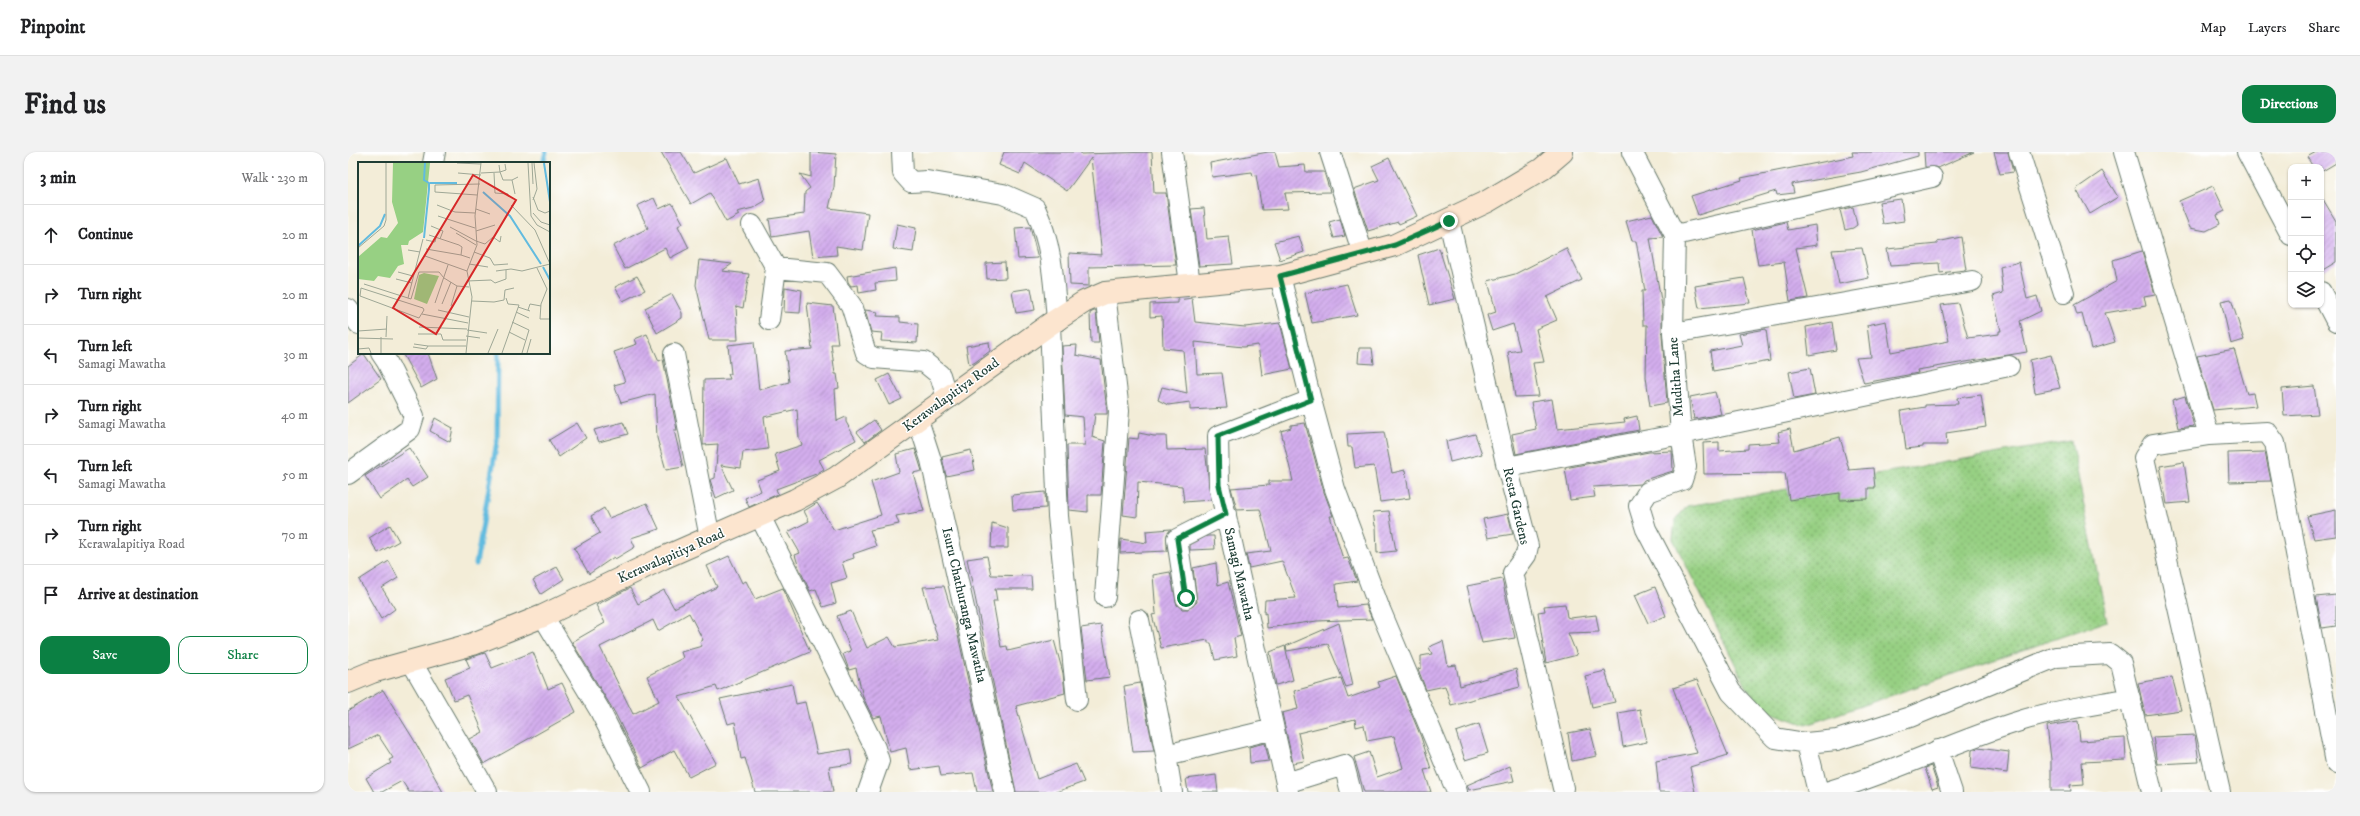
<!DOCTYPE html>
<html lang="en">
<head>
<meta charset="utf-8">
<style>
	:root { --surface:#fff; --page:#f2f2f2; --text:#202124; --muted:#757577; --line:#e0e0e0; --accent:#0b8043 }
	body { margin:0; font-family:"IM FELL DW Pica",serif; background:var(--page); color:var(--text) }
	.controls { position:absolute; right:12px; top:12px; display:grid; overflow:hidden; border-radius:8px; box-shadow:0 1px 3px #0004 }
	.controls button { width:36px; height:36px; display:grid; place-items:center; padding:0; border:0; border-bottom:1px solid var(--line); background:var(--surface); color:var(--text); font:20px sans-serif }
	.stop { position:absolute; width:12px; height:12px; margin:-9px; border:3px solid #0b8043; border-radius:50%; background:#fff }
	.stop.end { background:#0b8043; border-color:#fff; box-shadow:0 1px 4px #0008 }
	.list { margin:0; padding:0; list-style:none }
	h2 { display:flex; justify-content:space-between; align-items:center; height:52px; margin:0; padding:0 16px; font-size:17px }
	h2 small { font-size:13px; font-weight:400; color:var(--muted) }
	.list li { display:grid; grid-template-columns:26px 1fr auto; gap:12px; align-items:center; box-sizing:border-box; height:60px; padding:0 16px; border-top:1px solid var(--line) }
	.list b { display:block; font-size:15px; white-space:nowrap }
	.list p { margin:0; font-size:13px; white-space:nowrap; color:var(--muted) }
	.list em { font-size:13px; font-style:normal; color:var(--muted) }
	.actions { display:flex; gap:8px; padding:12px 16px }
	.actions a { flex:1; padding:9px 0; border:1px solid var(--accent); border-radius:12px; text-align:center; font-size:14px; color:var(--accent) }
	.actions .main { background:var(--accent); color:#fff }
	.icon { flex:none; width:22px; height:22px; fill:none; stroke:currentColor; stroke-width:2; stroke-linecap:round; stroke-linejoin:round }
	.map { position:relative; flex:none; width:1988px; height:640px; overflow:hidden; border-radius:12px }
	header { display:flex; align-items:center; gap:24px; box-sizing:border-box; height:56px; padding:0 20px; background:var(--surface); border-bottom:1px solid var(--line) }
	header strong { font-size:19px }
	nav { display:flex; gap:22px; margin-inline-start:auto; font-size:14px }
	.intro { display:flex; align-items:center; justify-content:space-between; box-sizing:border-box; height:96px; padding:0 24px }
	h1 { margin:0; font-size:28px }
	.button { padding:10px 18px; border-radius:12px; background:var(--accent); color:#fff; font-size:14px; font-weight:700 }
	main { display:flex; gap:24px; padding:0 24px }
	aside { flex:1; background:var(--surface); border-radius:12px; box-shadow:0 1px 3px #0004 }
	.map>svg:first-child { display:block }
</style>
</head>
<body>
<header>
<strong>Pinpoint</strong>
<nav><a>Map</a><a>Layers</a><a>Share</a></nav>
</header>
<div class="intro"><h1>Find us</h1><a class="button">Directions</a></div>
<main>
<aside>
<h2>3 min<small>Walk · 230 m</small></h2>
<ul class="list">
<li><svg class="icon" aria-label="ahead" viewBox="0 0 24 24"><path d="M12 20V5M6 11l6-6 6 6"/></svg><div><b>Continue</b></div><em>20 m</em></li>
<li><svg class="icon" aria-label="right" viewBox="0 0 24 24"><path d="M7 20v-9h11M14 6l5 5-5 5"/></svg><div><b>Turn right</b></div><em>20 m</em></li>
<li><svg class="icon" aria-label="left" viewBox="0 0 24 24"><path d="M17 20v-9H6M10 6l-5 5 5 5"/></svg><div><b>Turn left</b><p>Samagi Mawatha</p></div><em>30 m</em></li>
<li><svg class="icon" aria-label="right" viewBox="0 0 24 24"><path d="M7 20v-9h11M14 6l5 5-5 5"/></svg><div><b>Turn right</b><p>Samagi Mawatha</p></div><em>40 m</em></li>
<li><svg class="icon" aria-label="left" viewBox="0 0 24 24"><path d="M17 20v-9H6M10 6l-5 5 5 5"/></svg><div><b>Turn left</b><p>Samagi Mawatha</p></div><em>50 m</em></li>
<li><svg class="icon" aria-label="right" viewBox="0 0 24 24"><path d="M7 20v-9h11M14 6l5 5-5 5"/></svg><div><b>Turn right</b><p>Kerawalapitiya Road</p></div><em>70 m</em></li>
<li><svg class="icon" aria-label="arrive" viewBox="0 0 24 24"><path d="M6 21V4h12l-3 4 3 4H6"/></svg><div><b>Arrive at destination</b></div></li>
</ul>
<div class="actions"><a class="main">Save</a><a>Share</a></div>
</aside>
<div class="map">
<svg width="1988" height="640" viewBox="0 0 1988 640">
	<defs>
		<pattern id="grass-dots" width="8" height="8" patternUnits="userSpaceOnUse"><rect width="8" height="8" fill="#97d083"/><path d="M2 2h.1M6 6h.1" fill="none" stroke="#7baa6c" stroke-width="1.8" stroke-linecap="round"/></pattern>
		<pattern id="building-hatch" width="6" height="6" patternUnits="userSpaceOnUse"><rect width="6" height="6" fill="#d3aded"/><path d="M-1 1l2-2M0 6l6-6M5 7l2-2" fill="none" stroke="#ab8ec1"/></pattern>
	</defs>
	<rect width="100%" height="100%" fill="#fff"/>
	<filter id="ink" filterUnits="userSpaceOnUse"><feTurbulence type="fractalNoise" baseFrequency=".025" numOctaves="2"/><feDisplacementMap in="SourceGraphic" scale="8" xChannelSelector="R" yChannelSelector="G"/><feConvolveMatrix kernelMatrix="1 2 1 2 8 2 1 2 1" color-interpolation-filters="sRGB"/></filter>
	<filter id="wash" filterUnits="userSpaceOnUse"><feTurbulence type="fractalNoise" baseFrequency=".012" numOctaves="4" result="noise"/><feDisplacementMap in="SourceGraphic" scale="16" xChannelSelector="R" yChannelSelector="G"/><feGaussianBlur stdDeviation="0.9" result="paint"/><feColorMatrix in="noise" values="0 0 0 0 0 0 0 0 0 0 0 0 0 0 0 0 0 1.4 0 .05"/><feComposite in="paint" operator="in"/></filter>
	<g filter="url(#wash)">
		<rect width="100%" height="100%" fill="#f3edd8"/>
		<path fill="url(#grass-dots)" stroke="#5b865c" d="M1723 289 1759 469 1458 573 1416 558 1401 540 1325 387 1327 369 1339 354Z"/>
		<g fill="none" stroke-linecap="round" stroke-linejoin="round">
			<path stroke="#62bbdf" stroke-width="5" d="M195 11 198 0
				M128 412 149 289 150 201"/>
		</g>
		<g id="blocks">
			<path fill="url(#building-hatch)" fill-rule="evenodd" d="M313 0H333L346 21 379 6 391 32 411 26 417 49 405 56 389 60 391 63 378 70 362 41 343 52Z
				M463 0 488 2 486 35 481 56 520 61 515 98 488 94 489 103 465 105 461 79 424 85 421 67 456 62 457 40 462 36 452 22 463 25Z
				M656 0H733V2L804 0 806 41H818L828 113 741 115V134L722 133 721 101 754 103 743 6 719 39 677 11 672 22 651 13Z
				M920 0H927L931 15 957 13 958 20H976L982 40 937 41 940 57 914 58 908 23 905 24 904 20 864 25 862 11Z
				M1504 0H1570V4L1513 20 1444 32 1446 41 1429 43 1428 39 1350 63 1343 44 1394 28 1393 26 1505 4Z
				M1576 0H1626L1590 16 1577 15Z
				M1646 0H1660L1665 20 1652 22Z
				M1968 0H1988V11L1973 20V15H1965L1959 5Z
				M1041 6 1069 64 1051 72 1050 70 1020 79 1006 37 1031 28 1024 14Z
				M1754 19 1770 45 1742 62 1728 37Z
				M1865 34 1877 59 1869 63 1872 72 1858 79 1842 76 1831 49Z
				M1973 44 1988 69V110L1973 119Z
				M306 46 311 57 324 51 335 71 330 74 341 96 322 106 317 96 277 117 265 94 300 76 289 54Z
				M1553 47 1556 69 1535 72 1531 50Z
				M1505 55 1509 73 1505 76 1497 78 1492 58Z
				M856 56 859 87 881 85 885 112 851 114 843 57Z
				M1304 63 1315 85 1302 86 1314 154V182L1319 251 1302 254 1298 225 1299 173H1295L1294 139H1297L1288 89H1284L1278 69Z
				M992 67 997 84 986 86 981 70Z
				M1438 70 1440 78 1467 73 1469 93 1448 96 1460 146 1442 149 1436 110 1410 113 1404 78Z
				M549 72 568 76 565 100 545 97Z
				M682 75 690 106 670 107 667 76Z
				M951 84 956 100 932 108 926 90Z
				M1613 85 1618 118 1592 121 1591 111 1542 114 1539 97 1589 92V90Z
				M1091 96 1107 147 1081 153 1070 103Z
				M1218 96 1234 128 1199 145 1209 168 1188 177 1196 210 1185 211 1191 244 1167 245 1160 200 1172 198 1165 172 1144 179 1139 163 1148 160 1140 129 1167 122Z
				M1514 96 1521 126 1491 132 1484 98Z
				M1794 99 1807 142 1796 144 1798 154 1757 161 1767 190 1743 197 1734 162 1729 163 1726 153 1769 129 1765 108Z
				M351 108 384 112 374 119 401 122 395 156 388 154 390 188H361L348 133Z
				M657 110 658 126 639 127 638 111Z
				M1671 110 1679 147 1689 144 1693 159 1672 169 1679 200 1569 218 1570 221 1516 231 1508 206 1523 205 1519 173 1538 169 1543 200 1601 189 1593 153 1610 151 1620 186 1651 182V179H1653L1645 144 1655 141 1652 115Z
				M547 116 548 129 527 131 528 138 511 141 510 133 503 134 500 130 499 124Z
				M289 124 297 138 275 149 267 135Z
				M1396 126 1402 151 1351 156 1347 134Z
				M999 132 1009 163 964 171 957 141Z
				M437 135 454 138 452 161 436 160Z
				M683 136 687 158 668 161 664 139Z
				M324 142 334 161V166L309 181 297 156Z
				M844 146 847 170 897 175 932 171 944 217 914 223 910 193 895 195 847 190 849 222 874 221 879 256 842 258V250L820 253 810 248 814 235 839 241 835 198 815 196 814 164 802 165V152L830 151V148Z
				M1883 147 1896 188 1883 192 1873 149Z
				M459 151 485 154 490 192H483L487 222H489L491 236 487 237 489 269 498 265V270L508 288 471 308 476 317 468 322 428 337 430 342 401 355 397 346 413 339 409 328 432 319 427 302 454 293 451 286 449 257 416 265 420 297 395 300 393 316 373 313 385 338 368 346 362 328 367 326 370 292 355 293 356 228 382 227 380 222H383L380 193 406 190 411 238 441 230 437 199 464 197Z
				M517 158 530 160 529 164 552 165V170L570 172 569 191 533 189 534 181 523 180Z
				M746 159H748L751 191H743L742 161Z
				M1484 170 1488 198 1461 203 1458 175Z
				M1418 177 1422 209 1365 219 1362 199 1394 193 1391 182Z
				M299 182 311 209 315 207 329 278H326L335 315 318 318 309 286 307 242 273 251 266 233 277 230 266 200 289 192 287 187Z
				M641 190 642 199 626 211 621 212 618 194Z
				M729 193 728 203 753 208 759 259V262H747L744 285 757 289 753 343H740V360L721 358 719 293H737L735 265 717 263 714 194Z
				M1011 196H1024L1026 212 1010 211Z
				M1886 197 1899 242 1905 241 1908 254 1865 258 1849 204Z
				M54 201H80L89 227 73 236Z
				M16 202 33 227 0 251V214Z
				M1703 203 1712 236 1687 241 1682 208Z
				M1462 216 1467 243 1446 247 1441 220Z
				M541 222 554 247 541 253 529 228Z
				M1966 234 1970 262 1936 264 1934 237Z
				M1367 240 1373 262 1346 267 1342 245Z
				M1633 243 1638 275 1598 281 1599 293H1575V295L1558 297 1553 259 1577 255V253L1610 252 1609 246Z
				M1837 244 1846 274 1830 276 1824 248Z
				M1204 247 1209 277 1277 270 1276 267 1289 264 1291 278 1168 302 1164 282 1188 277 1183 250Z
				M87 266 105 276 102 290 82 279Z
				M526 268 533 278 517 290 509 280Z
				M275 270 280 282 251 290 246 278Z
				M229 271 238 286 211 305 201 288Z
				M957 271 976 340 985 364H982L995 407 1000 406 1009 429 988 432 990 456 1018 453 1024 467 969 469 919 476 918 461 916 462 917 448 948 446 934 409 901 416 898 402 923 399 912 357 889 358 883 336 921 333V329H945L933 279 943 276V273Z
				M1442 277 1446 298 1492 285 1501 318 1525 316 1527 336H1520V347L1492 348V341L1441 348 1437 321 1356 322 1355 291 1371 290V299L1400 297V292L1432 290 1430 280Z
				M1036 280 1044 321 1057 318 1062 346 1032 350 1026 314 1007 316 1004 295H1000L999 282Z
				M791 281 806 284H818L819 298 857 297 863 348 836 350 834 334 790 330 789 365 775 363 781 286 790 287Z
				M1127 282 1134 302 1102 310 1098 289Z
				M61 296 80 325 64 335 59 328 32 347 17 324Z
				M567 297 574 319 565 321 576 359 548 364 551 372 522 378 528 394 505 402 506 406 494 410 499 426 483 431 488 451 475 455 468 437 462 439 451 416 447 403 452 401 440 380 461 369 456 359 469 351 486 378 533 363 523 330 551 320 548 302Z
				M623 298 627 318 598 324 594 305Z
				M1324 299 1325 319 1296 328 1293 332 1245 335 1247 345 1222 348 1217 316 1301 300Z
				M1917 300 1923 329 1881 330 1880 301Z
				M1836 310 1842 350 1819 352 1812 314Z
				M697 340 698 356 665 358 664 343Z
				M299 351 311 377 283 386 287 395 267 407 266 405 241 422 226 396 252 381 243 364 256 356 261 366Z
				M1988 358V384L1966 387 1959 364Z
				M1041 359 1048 399 1029 401 1028 374H1027L1025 360Z
				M1160 362 1165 382 1140 386 1135 367Z
				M644 371 660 376V396H643Z
				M42 373 51 389 30 401 21 386Z
				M823 377 819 382V399L772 401 773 387 799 391 798 379Z
				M859 384H866L867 397 842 398V393Z
				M381 404 394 431 398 429 407 447 435 436 462 500 370 539 368 534 331 545 368 611 341 625 326 598 294 616 267 561 224 490 257 471 248 453 282 436 290 452 316 438 326 456 369 435 359 414ZM341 461 355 488 352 490 354 494 333 500 335 506 299 524 311 549 285 562 252 495 305 468 310 479Z
				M639 404 643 423 683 424 684 437H647L649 449H645L653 495 659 494 660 499 706 488 715 521 717 541 668 554 689 627 728 612 736 630 708 640H668L619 407Z
				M41 409 50 426 34 436 47 457 33 467 11 428Z
				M868 411 870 433 880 430 893 484 886 486 889 504 867 508 863 491H860V488L813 496 804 463 808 462 805 423 822 420 829 453 834 457H840L849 450 845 416Z
				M209 415 216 427 193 442 185 428Z
				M1154 427 1167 486 1134 491 1119 434Z
				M596 434 607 470 645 640H629L625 621 593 624 591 614 562 618 558 596 542 600 533 564 525 566 515 545 508 516 501 518 495 502 503 499 489 464 503 459 519 496 541 485 547 495 590 488 575 435Z
				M1307 435 1318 464 1300 471 1287 443Z
				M1988 443V474L1974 476 1968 445Z
				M1217 452 1219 465 1222 466 1248 463 1251 480 1220 481 1229 503 1198 511 1190 460 1197 459 1196 454Z
				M991 471 1005 533 998 535 980 492 939 499 938 494Z
				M753 473 762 525 739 528 733 476Z
				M1095 489 1100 514 1108 513 1112 534 1168 517 1172 535 1103 553 1097 534 1078 538 1070 517 1073 516V504L1084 502 1081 495Z
				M937 494 945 528 928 533 922 500Z
				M185 500 200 537 214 531 228 560 136 612 122 587 135 580 119 543 106 548 97 526 122 516 118 507 137 501 144 516Z
				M1257 519 1267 550 1244 555 1237 524Z
				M1048 524 1073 585 1083 617 1076 618 1083 640H1016L1006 605 1021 600 1029 625 1055 616 1046 584 1019 589 1016 573 1008 575 1007 567 950 581 956 609 945 611 934 561 950 557 946 539 993 526 1000 546 1032 535 1030 530Z
				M1824 525 1833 558 1797 563 1790 531Z
				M1349 528 1380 603 1342 615 1347 640H1311L1308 609 1349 601 1325 536Z
				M792 531 806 599 785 600 776 534Z
				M444 532 448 552 457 550 469 602 502 597 504 612 481 615 485 640H407L397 606 393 607 387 570 380 572 372 547Z
				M35 538 66 588 95 640H61L54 629 34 640H26L18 626 43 611 41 608 45 606 30 583 0 597V559Z
				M1292 557 1299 590 1275 595 1270 561Z
				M1730 569 1732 589 1777 586 1778 608 1734 610 1736 632 1722 633 1723 639H1703V607L1699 574Z
				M1131 572 1140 601 1117 608 1108 580Z
				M1242 577 1249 604 1224 609 1220 581Z
				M1847 583 1851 610 1809 612 1805 585Z
				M917 591 921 609 902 611 901 595Z
				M1630 596 1661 600 1659 621 1623 616 1624 598Z
				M1162 614 1166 629 1121 638 1119 633Z
				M1583 614 1590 635 1584 637 1577 616Z
				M868 623 870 640H840L838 627Z"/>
		</g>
	</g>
	<g filter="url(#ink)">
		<use href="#blocks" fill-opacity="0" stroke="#697b6d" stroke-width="1"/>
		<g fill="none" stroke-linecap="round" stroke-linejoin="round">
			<defs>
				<path id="street" d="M554 0 555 21 563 30 579 29 655 42 687 56C704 92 706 130 709 169
					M824 0 842 132
					M982 0 1015 102
					M1284 0 1327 83 1325 181 1333 282 1338 315 1334 328 1300 340 1291 354 1298 377 1383 540 1427 586 1458 591 1489 588 1562 565 1708 505 1762 502 1773 511 1804 640
					M1671 0 1716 141
					M1776 0 1861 283
					M1899 0 1943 83
					M85 11 87 0
					M1101 69 1159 315 1180 394 1178 403 1165 421 1215 636
					M404 73 428 116 479 121 503 153 518 201 526 206 576 210 592 223 599 246
					M1327 83 1584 25
					M932 124 963 248 870 284 871 333 940 640
					M1973 140 1988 169
					M757 141 771 259 757 445
					M0 157 11 172
					M421 168 428 116
					M702 172 710 364 729 548
					M1325 181 1624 129
					M326 202 362 386
					M963 248 987 337 1031 455 1109 640
					M570 268 583 308 657 640
					M1159 315 1333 282 1661 214
					M0 322 62 277 66 264 39 210 33 201
					M412 364 527 596 531 609 520 640
					M838 446 829 387 878 362
					M195 464 251 557 293 640
					M791 468 818 603
					M63 509 139 640
					M1458 591 1470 640
					M1590 598 1604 640
					M938 631 996 613 1003 640
					M824 640 818 603 926 577
					M1478 640C1544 621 1606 589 1672 569 1707 558 1746 553 1782 546
					M1872 640 1796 306 1805 292 1861 283 1919 280 1927 291 1988 611"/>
				<path id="secondary" d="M0 530 24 520 125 492 195 464 315 406 447 348 488 326 702 172 736 150 757 141 932 124 1047 93 1140 49 1194 17 1214 0"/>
			</defs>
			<use href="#street" stroke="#697b6d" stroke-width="22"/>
			<use href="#secondary" stroke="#697b6d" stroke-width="24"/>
			<use href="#street" stroke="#fff" stroke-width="20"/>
			<use href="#secondary" stroke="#fce5cf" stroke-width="22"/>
		</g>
	</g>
	<g fill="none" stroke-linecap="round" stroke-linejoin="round" filter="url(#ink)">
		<path stroke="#0b8043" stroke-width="5" d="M838 446 829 387 878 362 871 333 870 284 963 248 932 124 1047 93 1101 69"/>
	</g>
	<g text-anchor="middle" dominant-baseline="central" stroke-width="3" stroke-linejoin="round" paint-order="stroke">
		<g font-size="14" fill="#1f3d34" stroke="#fff">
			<text transform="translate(1328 225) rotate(-94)">Muditha Lane</text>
			<text transform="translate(603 243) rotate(-36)">Kerawalapitiya Road</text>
			<text transform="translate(1168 354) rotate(77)">Resta Gardens</text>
			<text transform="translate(323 404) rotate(-24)">Kerawalapitiya Road</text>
			<text transform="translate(891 422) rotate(77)">Samagi Mawatha</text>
			<text transform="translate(616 453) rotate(77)">Isuru Chathuranga Mawatha</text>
		</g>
	</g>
	<g transform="translate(10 10)">
		<rect width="192" height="192" fill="#f3edd8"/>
		<path d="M66 111 81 114 69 142 56 137 61 113Z" fill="#97d083"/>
		<path d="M35 1H72L65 70 51 79 50 83H43L46 102 40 104 32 116 20 114 16 119 0 117V95L23 75 29 76 40 61 34 40Z" fill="#97d083"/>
		<path fill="none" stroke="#62bbdf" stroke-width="2" d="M186 1 192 40M72 21H99M125 30 152 54 183 102M66 76 71 27V21L66 18 67 1M0 84 22 64 27 52M185 105 192 118"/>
		<path fill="none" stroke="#9ea796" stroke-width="1" d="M99 1 123 2M170 1 173 54 179 63 192 70M174 1 175 22M141 3 142 10 148 8 147 2M100 11 123 13M123 11 142 10 145 18H154M136 11 137 31 150 32M157 32 154 18 160 15M119 33 77 30V23L122 22M175 35 180 48 187 51 192 49M175 38 179 27 176 1M79 43 97 50 117 51M153 43 177 68 192 102M118 47 132 52M175 51 183 60 192 63M80 54 117 66M73 64 85 69 82 77M92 65 118 79M118 69 137 63M98 71 118 83M71 73 101 83 104 85 103 93 112 96M68 78 77 80 78 76M118 79 127 82 135 75 142 80 143 74M0 86 26 64 28 58V1M68 87 103 93M50 88 62 90M116 90 132 96 136 103 150 102M67 94 109 109M111 102 130 105M179 106 189 127 183 142 182 157H192M138 109 153 107 164 109 192 102M40 110 55 114M86 116 99 124 111 125M38 117 54 121M109 119 133 118 137 121 148 117V108M6 122 53 137 61 110H81L86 116M3 126 65 146 66 148 61 156 2 134ZM50 136 65 77M114 139 136 140 146 138 147 128 156 126M77 141 90 103M84 142 93 120M93 144 99 124M160 145 172 149M80 148 111 155M170 148 172 142 183 144M158 150 171 156M64 152 110 161M154 160 171 168 164 191M61 165 109 167M109 168 129 171M0 169 29 167M151 170 167 178M60 172H83L85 178H108M108 174 122 176M28 175 29 154M0 176 35 177M56 182 70 184M55 185 68 187 70 184H108M0 187 11 186 13 191M23 191V175M108 191 114 135 109 109 119 83 117 54 123 1M130 191 140 167M144 191 161 143 150 142 148 136M169 191 173 177"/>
		<path fill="#d62828" fill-opacity="0.15" stroke="#d62828" stroke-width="2" d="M115 13 158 38 78 172 35 146Z"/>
		<rect width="192" height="192" fill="none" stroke="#1f3d34" stroke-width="2"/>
	</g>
</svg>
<div class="controls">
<button>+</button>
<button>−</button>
<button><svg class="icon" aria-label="locate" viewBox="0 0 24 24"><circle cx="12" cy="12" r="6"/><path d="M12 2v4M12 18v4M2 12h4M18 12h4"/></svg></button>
<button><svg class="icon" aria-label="layers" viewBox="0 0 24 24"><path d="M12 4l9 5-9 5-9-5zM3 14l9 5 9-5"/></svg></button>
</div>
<div class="stop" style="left:838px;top:446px"></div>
<div class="stop end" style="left:1101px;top:69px"></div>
</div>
</main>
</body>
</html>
